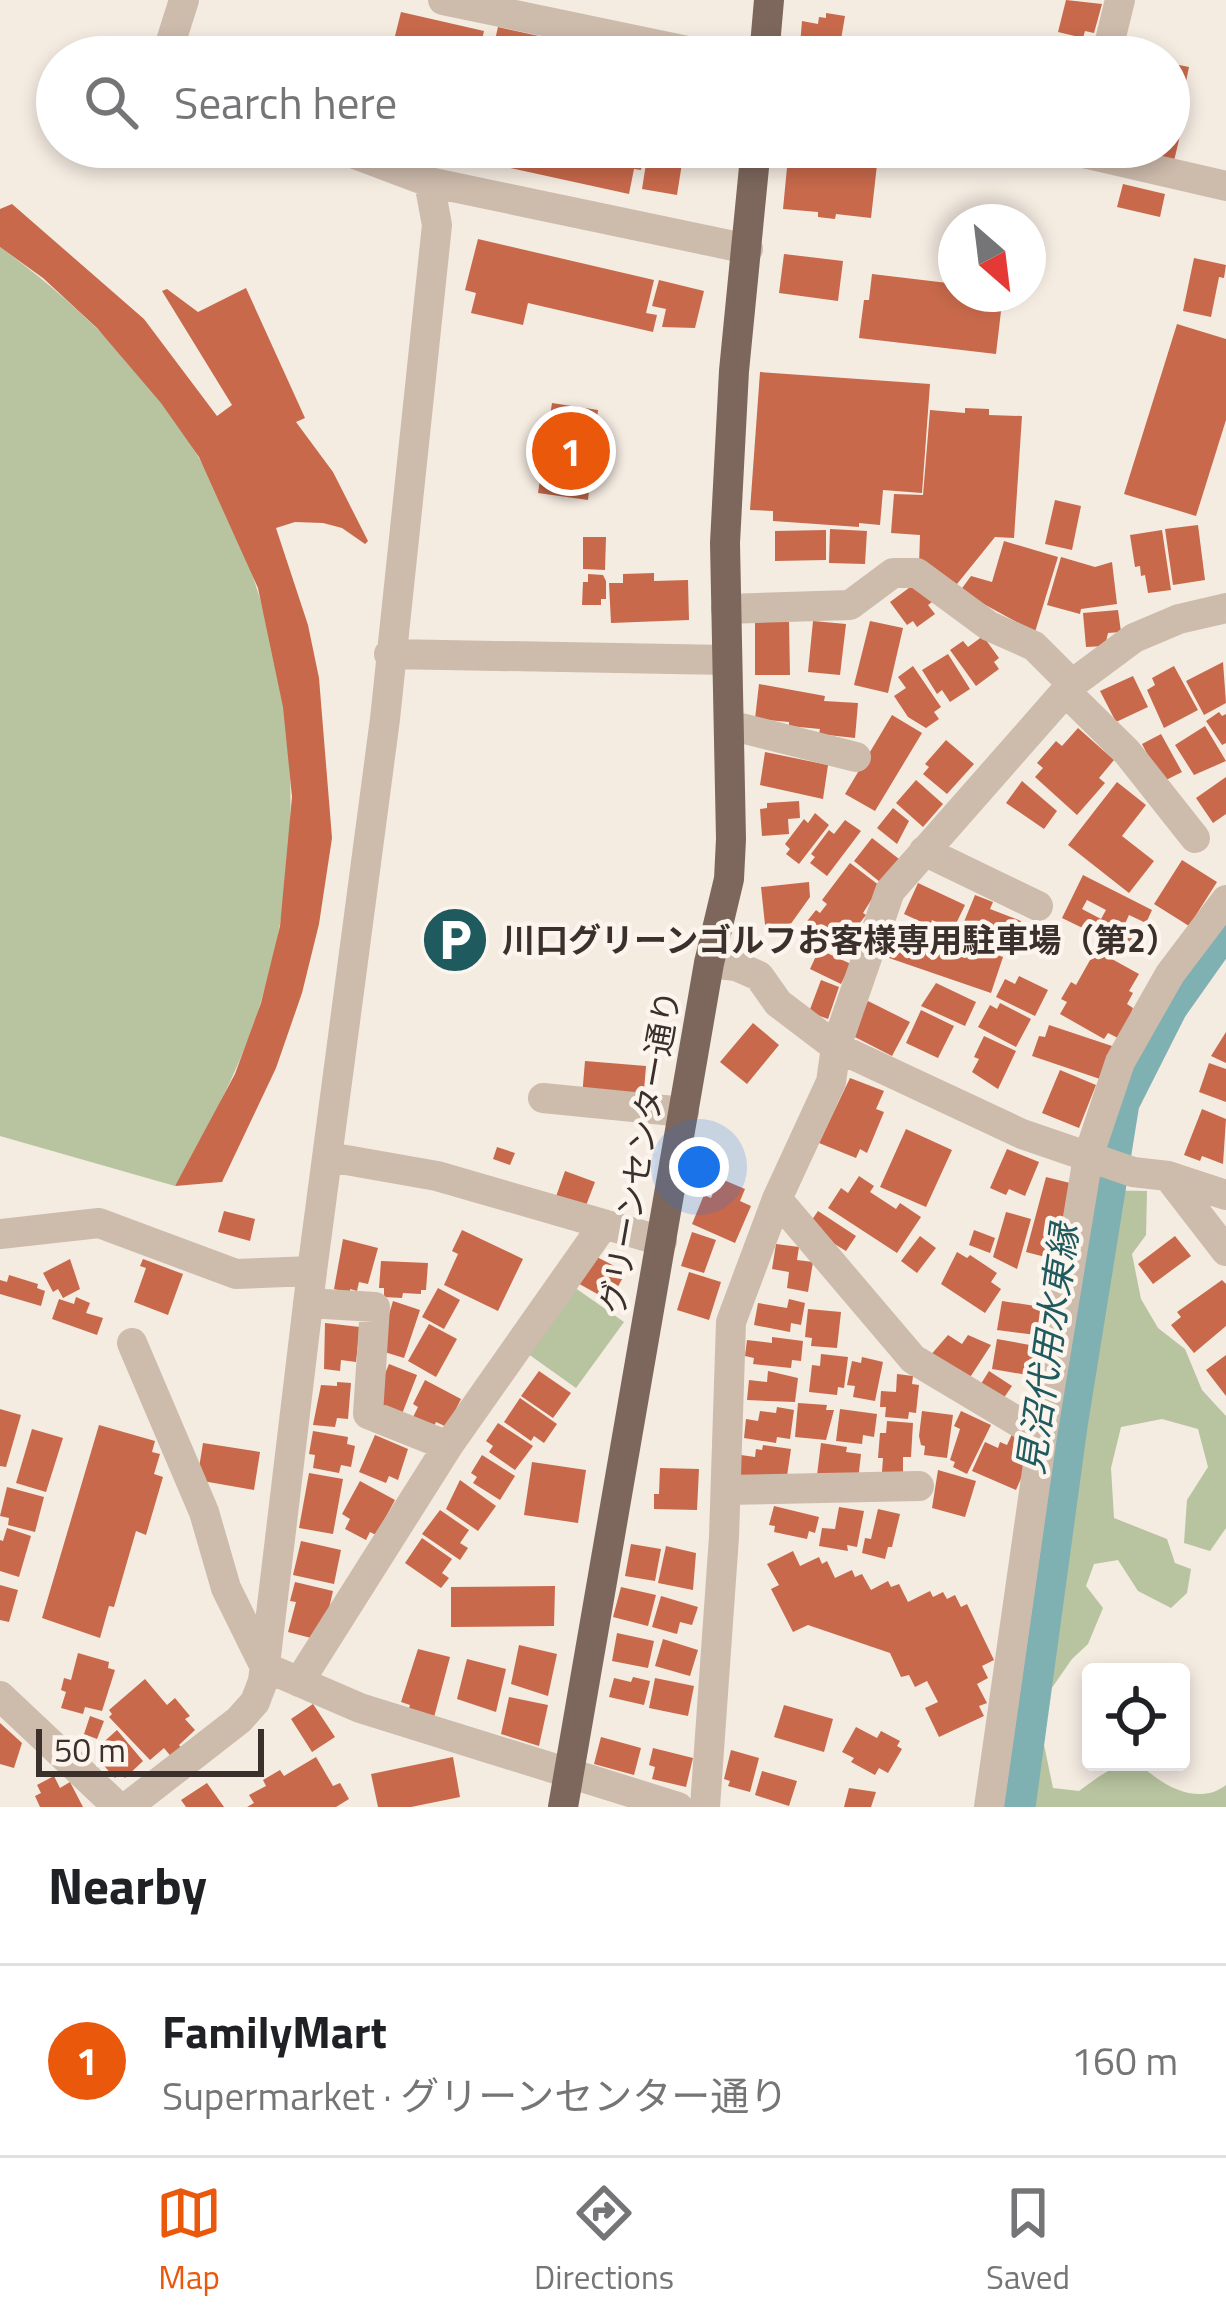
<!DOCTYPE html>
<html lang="en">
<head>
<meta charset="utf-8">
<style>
	:root { --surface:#fff; --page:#f2f2f2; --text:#202124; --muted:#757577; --line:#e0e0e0; --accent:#ea580c }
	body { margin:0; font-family:"Titillium Web","Noto Sans JP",sans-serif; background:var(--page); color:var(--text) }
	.controls { position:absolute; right:36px; bottom:36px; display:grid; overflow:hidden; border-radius:12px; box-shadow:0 6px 18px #0003 }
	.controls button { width:108px; height:108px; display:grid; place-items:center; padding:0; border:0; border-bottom:3px solid var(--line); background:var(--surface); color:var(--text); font:60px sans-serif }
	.compass { position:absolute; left:938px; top:204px; width:108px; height:108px; border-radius:50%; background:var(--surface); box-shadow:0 6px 18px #0003; rotate:152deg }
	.scale { position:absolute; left:36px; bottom:30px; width:228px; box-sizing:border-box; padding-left:12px; border:6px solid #3b302b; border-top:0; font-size:33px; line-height:42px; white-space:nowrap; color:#3b302b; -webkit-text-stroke:9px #fbf5ee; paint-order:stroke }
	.you { position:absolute; left:699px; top:1167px; width:42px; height:42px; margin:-30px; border:9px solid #fff; border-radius:50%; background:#1a73e8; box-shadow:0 0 0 18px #1a73e833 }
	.badge { display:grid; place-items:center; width:78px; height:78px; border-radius:50%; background:var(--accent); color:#fff; font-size:39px; font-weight:700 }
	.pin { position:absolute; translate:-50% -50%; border:6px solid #fff; box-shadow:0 3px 12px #0006 }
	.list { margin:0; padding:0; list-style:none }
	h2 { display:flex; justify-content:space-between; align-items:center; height:156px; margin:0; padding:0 48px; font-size:51px }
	h2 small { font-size:39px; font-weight:400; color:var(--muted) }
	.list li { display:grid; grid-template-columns:78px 1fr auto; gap:36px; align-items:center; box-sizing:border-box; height:192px; padding:0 48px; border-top:3px solid var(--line) }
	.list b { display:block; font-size:45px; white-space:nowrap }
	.list p { margin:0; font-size:39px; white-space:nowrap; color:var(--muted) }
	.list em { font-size:39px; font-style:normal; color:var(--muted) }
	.icon { flex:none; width:66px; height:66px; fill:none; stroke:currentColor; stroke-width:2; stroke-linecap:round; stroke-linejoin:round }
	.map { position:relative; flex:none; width:1226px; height:1807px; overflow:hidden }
	.search { position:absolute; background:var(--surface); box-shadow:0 6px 18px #0003; left:36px; right:36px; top:36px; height:132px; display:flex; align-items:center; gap:30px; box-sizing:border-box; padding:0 42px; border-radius:66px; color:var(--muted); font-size:45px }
	.sheet { height:348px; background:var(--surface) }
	nav { display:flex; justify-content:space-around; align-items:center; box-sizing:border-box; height:168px; border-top:3px solid var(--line); background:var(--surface); font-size:33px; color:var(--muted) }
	nav a { display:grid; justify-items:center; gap:6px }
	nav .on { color:var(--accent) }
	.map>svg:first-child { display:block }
</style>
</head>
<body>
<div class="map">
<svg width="1226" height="1807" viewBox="0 0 1226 1807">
	<rect width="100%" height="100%" fill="#f4ebe1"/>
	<path fill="#b8c4a0" d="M0 247C77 303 151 374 199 458 293 619 317 827 260 1005 240 1069 209 1127 175 1186L0 1136Z
		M1090 1190 1147 1191 1146 1235 1132 1254 1141 1299 1158 1328 1185 1349 1202 1390 1226 1416V1528L1210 1551 1184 1543 1187 1500 1208 1467 1198 1429 1162 1419 1121 1427 1111 1468 1114 1518 1167 1539 1175 1563 1191 1569 1187 1593 1171 1608 1138 1591 1118 1560 1094 1564 1086 1586 1103 1608 1088 1644 1072 1659 1042 1702V1735L1053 1788 1079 1791C1097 1778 1116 1762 1138 1762 1160 1785 1198 1807 1226 1785V1807H1000L1062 1378 1087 1255Z
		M571 1285 624 1322 576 1388 524 1351Z"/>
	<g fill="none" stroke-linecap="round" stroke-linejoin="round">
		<path stroke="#7fb0b2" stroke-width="33" d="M1019 1807 1071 1426 1123 1103 1171 1008 1226 930"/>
	</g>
	<path fill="#c8694b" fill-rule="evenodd" d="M1066 0 1102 4 1094 33 1085 31 1083 38 1058 32Z
		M401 12 484 31 478 57H369L372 44 392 48Z
		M826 13 845 16 838 57H799L802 21 818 24 819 17 826 18Z
		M498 27 626 55 625 57H491Z
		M1169 63 1189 67 1182 101 1169 98Z
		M1169 124 1182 127 1174 161 1120 147H1169Z
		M471 147H646L641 170 634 169 629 194 469 159Z
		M789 147H879L871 218 836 214 835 219 818 217V212L783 209Z
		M648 151 683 157 677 195 642 189Z
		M1123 184 1165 194 1160 217 1117 207Z
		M12 204 144 319 217 416 232 405 162 291 167 289 198 312 246 288 305 418 296 422 333 472 368 541 365 544 342 528 323 523 295 522 276 528 308 625 319 678 332 838 319 924 302 993 276 1068 222 1182 175 1186 235 1074 261 1003 280 926 292 797 283 707 258 588 199 457 161 403 97 328 43 278 0 247V209Z
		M478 239 654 280 646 313 657 315 653 332 528 303 523 325 471 313 476 293 465 290Z
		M784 254 843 261 838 301 779 293Z
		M1194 258 1226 265 1224 278 1219 277 1211 317 1183 311Z
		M872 274 956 284V294H1003L996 354 859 338 864 300H869Z
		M659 280 704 291 695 328 662 327 666 309 652 306Z
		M1177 324 1226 339V420L1196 516 1124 494Z
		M760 372 930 384 922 493 883 490 880 525 859 523V527L773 521V511L750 510Z
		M552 403 598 410 588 500 538 493Z
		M965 408 989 409V415L1022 416 1014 538 995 537 957 584 919 565 920 535 891 533 894 494 923 495 930 410 965 413Z
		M1055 500 1081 506 1072 550 1045 544Z
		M1198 525 1205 580 1173 585 1165 529Z
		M830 529 867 531 865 564 829 563Z
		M826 530V560L775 561V531Z
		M1162 530 1171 590 1148 593 1145 575 1141 576 1140 566 1135 567 1130 535Z
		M583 537H606L605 570 583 569Z
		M1004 541 1058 557 1035 632 960 591 971 576 992 582Z
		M1061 557 1095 567 1112 562 1117 604 1081 609 1080 614 1047 605Z
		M654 573V581L688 580 689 620 611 623 609 583H623V574Z
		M588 574 603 575 606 581V599H601V605H582L583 582H588Z
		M917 582 932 602 928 605 935 614 917 627 913 621 907 625 890 602Z
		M1118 610 1121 632 1108 633 1105 646 1086 647 1083 613Z
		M813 621 846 624 840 675 808 672Z
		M870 621 903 628 888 693 854 685Z
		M755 622H789L790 675H755Z
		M983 636 999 658 994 662 999 669 976 686 950 650 963 641 968 647Z
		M948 654 970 689 950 702 942 690 937 694 922 670Z
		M1223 662 1226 703 1204 715 1186 681Z
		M913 666 941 707 934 712 939 719 926 728 908 717 894 696 906 688 898 677Z
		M1174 666 1198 710 1164 728 1147 690 1155 685 1152 678Z
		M1133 676 1148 707 1116 722 1100 691Z
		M759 684 825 696 824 701 858 703 855 738 819 734 820 729 789 726V722L755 719Z
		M1219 712 1222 716 1226 714V743L1222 745 1206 721Z
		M892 715 922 733 875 811 845 794Z
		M1205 726 1226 761 1194 775 1175 745Z
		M1078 728 1114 760 1099 778 1105 783 1077 815 1035 777 1043 768 1037 763 1056 741 1062 746Z
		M1161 734 1182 772 1162 782 1142 744Z
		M946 740 974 764 947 794 923 774 929 767 925 764Z
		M765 752 828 765 823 799 760 785Z
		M1226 777V814L1213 823 1196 798Z
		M916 780 943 804 923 827 896 803Z
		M1022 781 1057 811 1044 829 1006 803Z
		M1117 782 1146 805 1122 836 1154 861 1129 893 1068 845Z
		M799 801 800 818 788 819 789 834 762 836 760 809 767 808V803Z
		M893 808 909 821 897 844 877 828Z
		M815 813 829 825 799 864 786 854 790 849 785 844 804 819 808 823Z
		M845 820 861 831 827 876 810 863 815 857 811 854 829 830 834 834Z
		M872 838 899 859 880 882 854 861Z
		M1182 860 1217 882 1189 926 1154 904Z
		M850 863 880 886 863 913 866 915 848 938 834 928 825 940 804 925 816 910 820 913 827 904 822 900Z
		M1083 875 1152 910 1146 923 1129 915 1123 928 1142 937 1134 953 1062 918ZM1087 900 1106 910 1101 919 1082 909Z
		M809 882 810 897 785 932 766 934 761 887Z
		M918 883 965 905 953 930 932 920 930 926 904 914Z
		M975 895 993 902 990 909 1021 921 1008 954 959 934Z
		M901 922 1003 957 991 993 889 958Z
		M822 943 830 947 827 953 851 964 841 984 810 969Z
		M1094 953 1099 956 1101 953 1139 974 1129 991 1133 993 1127 1004 1133 1008 1122 1040 1108 1033 1104 1039 1060 1014 1067 1002 1061 999 1071 982 1076 985Z
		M1019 976 1048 990 1035 1016 996 997 1005 979 1015 984Z
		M821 980 839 987 828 1019 809 1012Z
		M936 983 976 1002 965 1026 921 1006Z
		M868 1001 910 1022 892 1056 851 1035Z
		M1000 1003 1031 1019 1016 1047 978 1027 990 1005 997 1009Z
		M921 1010 954 1026 938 1058 906 1043Z
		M753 1023 779 1045 747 1084 720 1062Z
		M1049 1025 1115 1047 1103 1080 1032 1056 1039 1036 1045 1037Z
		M1226 1032V1063L1211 1056Z
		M984 1036 1016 1051 998 1089 972 1072 979 1059 974 1057Z
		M585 1061 646 1066 643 1102 582 1097Z
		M1209 1063 1226 1069V1102L1199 1092Z
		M1060 1070 1096 1085 1079 1128 1042 1113Z
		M850 1078 884 1091 876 1109 884 1112 867 1153 860 1149 856 1158 819 1143Z
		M1202 1109 1226 1119 1223 1164 1202 1156 1200 1161 1184 1155Z
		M906 1129 952 1150 926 1207 880 1187Z
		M497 1147 515 1153 510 1165 493 1159Z
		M1007 1149 1039 1162 1025 1196 1009 1189 1006 1195 990 1188Z
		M565 1171 595 1182 582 1216 553 1205Z
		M859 1176 874 1186 870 1192 896 1209 900 1203 921 1217 897 1253 828 1208 841 1188 848 1193Z
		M1046 1177 1074 1184 1053 1259 1026 1252Z
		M719 1178 745 1189 740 1201 751 1206 735 1243 692 1224 704 1195 711 1198Z
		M224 1211 255 1219 250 1241 218 1232Z
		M818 1211 856 1236 846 1251 807 1227Z
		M1006 1212 1031 1219 1017 1269 993 1257Z
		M462 1230 523 1259 498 1311 444 1285 458 1254 452 1251Z
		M974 1230 995 1238 990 1253 969 1245Z
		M692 1232 716 1240 704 1273 681 1266Z
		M920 1236 936 1248 917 1273 901 1261Z
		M1175 1236 1191 1256 1153 1284 1138 1264Z
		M343 1239 378 1248 368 1284 359 1282 357 1291 350 1289V1293L334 1289Z
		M776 1244 799 1247 797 1260 813 1262 808 1292 787 1288 789 1272 772 1269Z
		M957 1252 967 1258 970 1255 997 1273 991 1282 1001 1289 985 1313 941 1284Z
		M593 1255 626 1272 610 1301 574 1281Z
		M70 1259 80 1289 63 1298 58 1289 53 1292 43 1273Z
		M143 1259 183 1274 168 1315 134 1302 146 1268 140 1266Z
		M381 1261 428 1263 426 1290H421V1294L403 1293 402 1298 384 1297V1288H379Z
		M689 1272 721 1282 709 1320 677 1310Z
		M9 1275 38 1284 37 1288 45 1291 41 1306 0 1294V1280L7 1282Z
		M1222 1280 1226 1284V1326L1194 1353 1171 1325 1181 1317 1177 1312Z
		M438 1288 460 1300 444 1329 422 1317Z
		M76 1297 90 1303 86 1313 103 1318 97 1335 52 1319 59 1299 74 1304Z
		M789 1299 805 1303 801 1325 791 1323 790 1332 754 1325 758 1303 787 1308Z
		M393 1301 420 1310 404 1358 378 1350Z
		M1002 1301 1049 1308 1045 1336 997 1330Z
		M808 1309 841 1312 837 1348 811 1346 812 1338 805 1337Z
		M325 1323 360 1327 356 1362 341 1360 340 1371 324 1369Z
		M429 1324 457 1339 436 1377 408 1361Z
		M948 1335 962 1344 968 1335 991 1345 967 1382 929 1357Z
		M772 1337 803 1341 801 1361 792 1360 791 1368 753 1364 754 1358 745 1356 747 1340 772 1343Z
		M997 1339 1041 1347 1033 1376 992 1369Z
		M821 1354 848 1357 844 1388 838 1387 837 1395 809 1392 812 1365 820 1366Z
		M1226 1355V1396L1206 1370Z
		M862 1357 883 1362 875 1401 853 1397 855 1386 847 1385 852 1361 861 1363Z
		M389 1364 417 1375 402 1414 373 1402Z
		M539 1371 571 1393 553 1418 521 1396Z
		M768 1371 798 1378 795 1402 747 1400 749 1380 767 1382Z
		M989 1371 1012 1386 1001 1402 979 1387Z
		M897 1374 913 1376 912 1384 919 1385 916 1413 909 1412 908 1419 885 1417 886 1407H880L881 1391 896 1392Z
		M425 1380 461 1399 447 1427 436 1422 432 1430 412 1419 418 1407 413 1404Z
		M337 1382 351 1383 348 1419 337 1418 335 1427 313 1425 321 1385 337 1386Z
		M520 1398 557 1424 544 1443 534 1436 531 1441 504 1422Z
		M798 1403 827 1405 826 1410H834L826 1440 795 1437Z
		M777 1407 794 1410 790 1439 777 1437 776 1443 744 1438 746 1419 758 1421 760 1411 776 1413Z
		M0 1409 21 1415 6 1467 0 1466Z
		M840 1409 877 1414 874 1437 863 1435 862 1444 836 1441Z
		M922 1411 953 1415 947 1458 924 1455 925 1446 921 1445 919 1436Z
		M961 1411 991 1425 967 1474 953 1467 955 1462 950 1460 960 1429 954 1426Z
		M887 1421 913 1423 911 1457H903V1473L882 1472 883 1458H878L880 1433H886Z
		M498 1423 533 1446 515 1470 489 1452 493 1446 486 1441Z
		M99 1425 155 1441 152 1452 160 1454 154 1474 163 1477 146 1535 136 1531 114 1607 109 1606 100 1638 42 1618Z
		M32 1429 63 1438 46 1492 16 1483Z
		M313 1431 348 1437 347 1444 355 1446 351 1467 341 1465 339 1473 313 1468 315 1455 309 1454Z
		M1013 1432 1034 1448 1016 1490 972 1471 985 1442 998 1448 1000 1442 1007 1445Z
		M375 1435 408 1449 398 1480 389 1476 386 1483 359 1472Z
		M203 1443 260 1452 254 1490 197 1480Z
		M821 1443 847 1447 846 1452 861 1454 858 1480 817 1475Z
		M763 1445 791 1449 787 1476 738 1477 741 1455 755 1457 756 1449 762 1450Z
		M482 1455 515 1476 500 1500 473 1483 477 1477 471 1473Z
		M532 1462 586 1470 578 1523 524 1515Z
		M660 1468 699 1469 697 1510 654 1509V1494H659Z
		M938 1470 976 1481 965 1517 932 1508Z
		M309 1473 343 1479 333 1534 299 1528Z
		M460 1480 496 1506 478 1531 446 1509Z
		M360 1481 395 1500 376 1535 370 1532 366 1540 345 1529 350 1519 342 1514Z
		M7 1487 44 1497 35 1532 8 1525 9 1518 0 1516Z
		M774 1506 819 1517 815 1533 809 1531 807 1539 774 1532 775 1526 769 1525Z
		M839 1507 864 1511 857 1547 847 1545 848 1551 819 1546 822 1528 835 1529Z
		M878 1509 900 1514 892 1547H888L885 1559 862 1553 865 1538 871 1539Z
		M440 1510 469 1530 460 1543 468 1548 460 1560 422 1534Z
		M7 1528 31 1536 19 1577 0 1571V1540L3 1541Z
		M422 1538 452 1559 442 1573 449 1578 441 1588 405 1563Z
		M301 1541 341 1550 334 1584 293 1575Z
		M631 1544 661 1549 655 1581 625 1576Z
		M666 1546 696 1553 693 1590 658 1583Z
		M793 1551 800 1566 819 1557 822 1564 827 1561 835 1578 852 1570 855 1577 862 1574 871 1590 888 1581 891 1587 899 1584 908 1602 930 1591 933 1597 943 1592 947 1599 955 1595 961 1607 967 1604 994 1660 982 1666 988 1678 977 1684 987 1703 979 1706 984 1716 939 1737 925 1708 938 1702 927 1681 915 1687 909 1675 901 1677 890 1653 808 1625 793 1632 771 1589 779 1585 767 1564Z
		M295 1582 333 1591 325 1625 315 1639 288 1632 296 1602 290 1601Z
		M0 1585 18 1590 9 1622 0 1620Z
		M555 1586 554 1626 451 1627V1587Z
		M621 1587 656 1595 648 1626 613 1617Z
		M661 1596 698 1607 692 1625 680 1622 677 1634 652 1627Z
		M617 1633 654 1641 648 1668 612 1661Z
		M663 1639 698 1650 690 1676 655 1666Z
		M519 1645 557 1654 548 1696 511 1684Z
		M418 1649 450 1657 433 1721 407 1714 410 1705 401 1702Z
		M78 1653 109 1662 108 1668 115 1670 102 1711 85 1707 83 1714 61 1708 66 1692 61 1690 64 1678 71 1680Z
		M467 1659 506 1669 496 1712 457 1699Z
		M633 1677 650 1681 644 1705 609 1697 614 1678 631 1682Z
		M655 1678 694 1686 688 1716 649 1708Z
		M145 1679 167 1705 175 1698 190 1716 185 1719 195 1730 179 1745 183 1750 173 1759 164 1748 150 1760 109 1717 112 1714 109 1710Z
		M509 1697 548 1705 539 1746 501 1734Z
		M313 1704 335 1737 312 1752 291 1719Z
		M784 1705 833 1719 824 1752 774 1737Z
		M90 1716 104 1721 97 1739 84 1734Z
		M0 1723 22 1743 14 1768 0 1764Z
		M856 1727 877 1738 881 1731 900 1741 897 1746 902 1749 888 1773 879 1768 875 1775 851 1762 854 1758 842 1752Z
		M117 1730 143 1761 125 1778 121 1773 115 1778 97 1758 102 1754 97 1748Z
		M601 1737 641 1748 634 1775 594 1764Z
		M653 1748 693 1758 686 1787 652 1779 655 1767 649 1765Z
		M731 1750 759 1758 750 1792 728 1786 730 1781 724 1779Z
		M316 1757 333 1786 340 1783 349 1799 336 1807H247L254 1803 249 1795 266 1786 263 1780 280 1770 284 1776Z
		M453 1757 460 1797 411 1807H378L371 1774Z
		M762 1771 797 1781 789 1806 755 1795Z
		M54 1776 60 1788 70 1782 83 1807H40L35 1796 41 1793 37 1785Z
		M207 1783 224 1807H186L181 1800Z
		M849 1788 876 1792 871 1807H844Z"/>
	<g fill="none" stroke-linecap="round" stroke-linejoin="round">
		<path stroke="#cdbbac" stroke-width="30" d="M443 0 716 57
			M166 57 184 0
			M1106 57 1120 0
			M336 147 429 182 748 249
			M1084 147 1083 153 1226 186
			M726 609 850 605 893 573H917L989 626 1034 646 1072 684
			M389 654 727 660
			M1067 693 1127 752 1195 838
			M729 725 856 757
			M924 851 1038 906
			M709 963 736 966 759 976 778 1003 836 1047 1022 1134 1133 1172 1168 1176 1226 1195
			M543 1098 684 1112
			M329 1157 437 1176 662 1241
			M1168 1176 1226 1251
			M777 1199 913 1359 1042 1436
			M0 1234 99 1223 236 1274 312 1271
			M308 1303 375 1307 368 1414 448 1446
			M132 1343 204 1512 226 1588 265 1667 360 1708 678 1807
			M726 1490 919 1486
			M299 1682 448 1446 604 1224
			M0 1696 118 1807
			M127 1807 239 1720 255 1702 263 1681 312 1271 385 719 437 225 429 182
			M705 1807 724 1537 731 1322 777 1199 831 1082 836 1047 890 891 1072 684 1134 638 1179 619 1226 608
			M989 1807 1042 1436 1088 1157 1120 1062 1170 974 1226 900"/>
		<path stroke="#7d675c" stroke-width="30" d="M764 57 769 0
			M563 1807 709 963 729 879 731 839 725 543 734 371 756 147"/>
	</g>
	<defs>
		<symbol id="parking-disc" viewBox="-11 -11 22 22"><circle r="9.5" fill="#1f5a5e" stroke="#fbf5ee"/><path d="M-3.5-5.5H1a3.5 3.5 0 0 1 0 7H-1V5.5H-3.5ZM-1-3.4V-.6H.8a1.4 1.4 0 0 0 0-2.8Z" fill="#fff"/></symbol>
	</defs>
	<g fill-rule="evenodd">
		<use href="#parking-disc" x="417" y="902" width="76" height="76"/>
	</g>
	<g text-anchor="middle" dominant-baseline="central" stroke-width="9" stroke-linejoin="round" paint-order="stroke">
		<g font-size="33" font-weight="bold" fill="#3b302b" stroke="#fbf5ee" text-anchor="start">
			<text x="502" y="940">川口グリーンゴルフお客様専用駐車場（第2）</text>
		</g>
		<g font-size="33" fill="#3b302b" stroke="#fbf5ee">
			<text transform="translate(640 1152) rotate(-80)">グリーンセンター通り</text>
		</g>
		<g font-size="36" font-style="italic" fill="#1f5a5e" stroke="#fbf5ee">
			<text transform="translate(1047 1349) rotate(-82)">見沼代用水東縁</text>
		</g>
	</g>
</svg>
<div class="controls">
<button><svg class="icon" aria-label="locate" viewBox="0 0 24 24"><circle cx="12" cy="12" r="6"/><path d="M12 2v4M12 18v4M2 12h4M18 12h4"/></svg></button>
</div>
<svg class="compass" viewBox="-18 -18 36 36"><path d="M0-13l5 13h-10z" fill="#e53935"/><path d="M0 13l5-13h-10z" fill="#757577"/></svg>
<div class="scale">50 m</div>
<div class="you"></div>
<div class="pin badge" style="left:571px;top:451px">1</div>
<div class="search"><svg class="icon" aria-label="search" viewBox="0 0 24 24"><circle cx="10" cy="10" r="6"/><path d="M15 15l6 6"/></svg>Search here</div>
</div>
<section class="sheet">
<h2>Nearby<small></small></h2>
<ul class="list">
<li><span class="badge">1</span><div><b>FamilyMart</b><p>Supermarket · グリーンセンター通り</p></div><em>160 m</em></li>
</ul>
</section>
<nav>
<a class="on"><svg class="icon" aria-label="map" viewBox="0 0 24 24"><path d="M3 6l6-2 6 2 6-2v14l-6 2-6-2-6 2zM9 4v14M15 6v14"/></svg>Map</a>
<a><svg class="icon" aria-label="directions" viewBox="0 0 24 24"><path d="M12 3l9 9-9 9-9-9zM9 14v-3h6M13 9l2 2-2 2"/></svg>Directions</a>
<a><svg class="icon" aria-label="saved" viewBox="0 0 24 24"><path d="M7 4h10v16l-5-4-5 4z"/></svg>Saved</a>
</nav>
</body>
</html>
